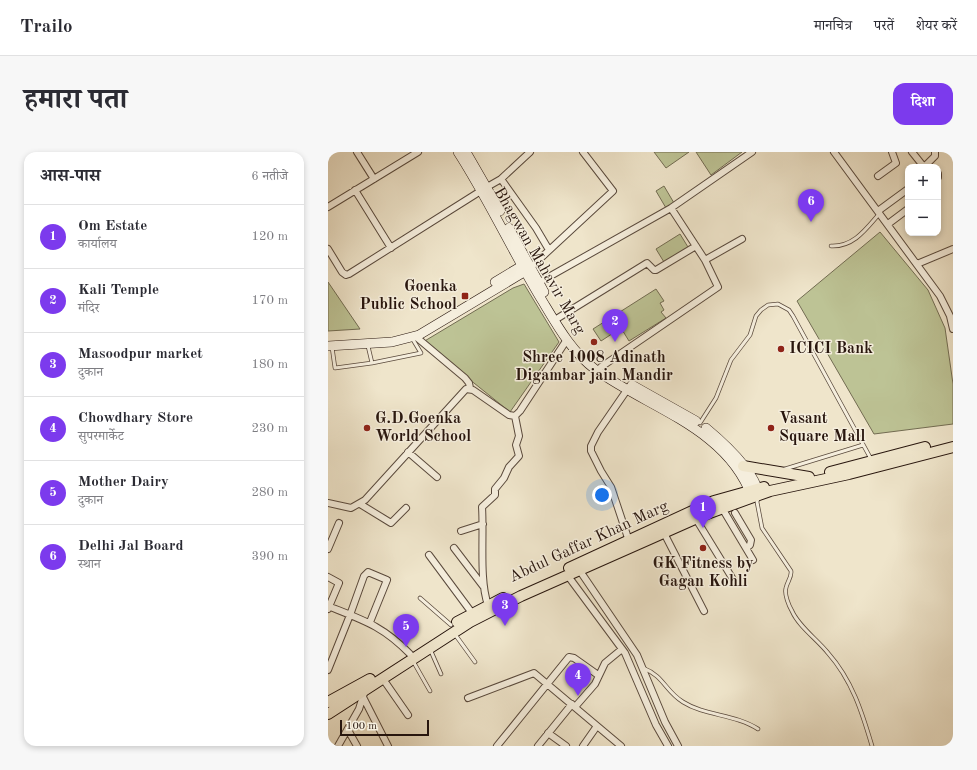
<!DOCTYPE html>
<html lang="hi">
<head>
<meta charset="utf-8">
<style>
	:root { --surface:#fff; --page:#f7f7f7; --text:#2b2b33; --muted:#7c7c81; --line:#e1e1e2; --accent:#7c3aed }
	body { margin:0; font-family:"Old Standard TT","Noto Serif Devanagari",serif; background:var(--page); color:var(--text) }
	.controls { position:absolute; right:12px; top:12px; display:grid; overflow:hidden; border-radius:8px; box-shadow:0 2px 6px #0003 }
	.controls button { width:36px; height:36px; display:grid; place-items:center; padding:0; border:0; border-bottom:1px solid var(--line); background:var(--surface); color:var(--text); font:20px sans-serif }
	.scale { position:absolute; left:12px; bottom:10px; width:89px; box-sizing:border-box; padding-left:4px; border:2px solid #28160e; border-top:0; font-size:11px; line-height:14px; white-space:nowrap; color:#28160e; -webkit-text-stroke:3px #f5eedd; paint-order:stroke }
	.you { position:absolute; left:274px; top:343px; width:14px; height:14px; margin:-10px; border:3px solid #fff; border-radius:50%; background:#1a73e8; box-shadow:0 0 0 6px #1a73e833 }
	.badge { display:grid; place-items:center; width:26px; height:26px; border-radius:50%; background:var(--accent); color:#fff; font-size:13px; font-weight:700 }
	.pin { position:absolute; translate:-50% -33px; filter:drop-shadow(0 1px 2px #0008) }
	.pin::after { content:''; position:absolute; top:21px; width:14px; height:12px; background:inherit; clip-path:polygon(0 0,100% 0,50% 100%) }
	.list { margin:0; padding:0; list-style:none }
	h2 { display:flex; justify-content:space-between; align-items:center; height:52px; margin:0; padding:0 16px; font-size:17px }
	h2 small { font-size:13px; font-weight:400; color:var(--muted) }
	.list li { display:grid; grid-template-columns:26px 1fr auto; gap:12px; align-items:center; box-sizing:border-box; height:64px; padding:0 16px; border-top:1px solid var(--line) }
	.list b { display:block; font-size:15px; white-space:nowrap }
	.list p { margin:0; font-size:13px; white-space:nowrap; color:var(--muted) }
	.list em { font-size:13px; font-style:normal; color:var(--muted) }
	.map { position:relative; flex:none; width:625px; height:594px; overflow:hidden; border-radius:12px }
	header { display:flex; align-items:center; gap:24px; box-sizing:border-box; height:56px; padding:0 20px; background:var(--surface); border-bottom:1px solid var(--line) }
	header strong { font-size:19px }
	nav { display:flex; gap:22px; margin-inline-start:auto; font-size:14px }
	.intro { display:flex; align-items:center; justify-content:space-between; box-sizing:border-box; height:96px; padding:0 24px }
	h1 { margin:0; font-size:28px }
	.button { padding:10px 18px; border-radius:12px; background:var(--accent); color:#fff; font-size:14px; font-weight:700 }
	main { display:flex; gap:24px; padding:0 24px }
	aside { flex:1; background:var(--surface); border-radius:12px; box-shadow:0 2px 6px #0003 }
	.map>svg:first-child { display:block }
</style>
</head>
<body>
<header>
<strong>Trailo</strong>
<nav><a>मानचित्र</a><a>परतें</a><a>शेयर करें</a></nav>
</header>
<div class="intro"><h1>हमारा पता</h1><a class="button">दिशा</a></div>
<main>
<aside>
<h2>आस-पास<small>6 नतीजे</small></h2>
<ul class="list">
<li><span class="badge">1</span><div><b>Om Estate</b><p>कार्यालय</p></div><em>120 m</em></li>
<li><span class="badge">2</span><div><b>Kali Temple</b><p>मंदिर</p></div><em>170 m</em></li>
<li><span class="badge">3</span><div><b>Masoodpur market</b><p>दुकान</p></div><em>180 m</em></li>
<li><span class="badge">4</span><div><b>Chowdhary Store</b><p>सुपरमार्केट</p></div><em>230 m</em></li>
<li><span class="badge">5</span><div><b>Mother Dairy</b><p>दुकान</p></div><em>280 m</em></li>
<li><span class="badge">6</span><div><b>Delhi Jal Board</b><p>स्थान</p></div><em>390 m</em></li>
</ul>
</aside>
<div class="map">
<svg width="625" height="594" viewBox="0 0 625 594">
	<rect width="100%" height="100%" fill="#efe5cb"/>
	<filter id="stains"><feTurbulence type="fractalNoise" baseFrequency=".005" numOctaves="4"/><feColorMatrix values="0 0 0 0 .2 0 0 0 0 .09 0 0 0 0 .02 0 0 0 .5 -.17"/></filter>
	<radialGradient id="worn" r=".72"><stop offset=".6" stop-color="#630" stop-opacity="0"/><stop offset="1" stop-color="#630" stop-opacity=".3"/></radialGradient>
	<path fill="#bdc395" stroke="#726c52" d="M326 0H361L338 16Z
		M368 0H414L383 23Z
		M336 34 346 51 338 56 328 39Z
		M552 80 600 138 617 176 625 232V272L546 282 469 149Z
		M352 82 363 100 339 115 328 97Z
		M0 130 32 177 0 179Z
		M196 132 231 190 182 260 95 190 185 136Z
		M328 137 336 149 332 151 336 158 333 160 338 166 301 189 293 176 273 189 265 177Z"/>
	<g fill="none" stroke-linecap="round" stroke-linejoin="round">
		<defs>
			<path id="lane" d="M503 94C526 95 538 77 552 61
				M40 194 44 211 93 201 84 186
				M4 195 7 216 44 211
				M372 271 388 246 403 208 422 183 428 164 433 158 440 153 450 152 461 158 465 164 543 307
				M457 317 535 293
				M430 346 429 350 434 376 463 419C464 425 459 430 458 436 456 442 461 454 464 459 471 475 489 487 500 501 524 528 534 560 544 594
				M92 446 123 473
				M126 481 147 510
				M102 497 113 522
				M85 509 102 539
				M315 516C336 524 337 539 355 550 377 564 407 562 430 577"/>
			<path id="street" d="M29 0 46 27
				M506 0 612 144 622 164 625 177
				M584 0 596 15
				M596 15 607 4V0
				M610 22V25
				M550 24 568 11 564 0
				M173 27 208 76 221 98
				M27 38 63 96
				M0 55 90 0
				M550 59 580 37
				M560 72 580 57
				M0 97 14 120 18 123 21 122 159 35 173 27 202 0
				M377 108 414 87
				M589 112 625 97
				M202 116 285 39 255 0
				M210 131 343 56 424 0
				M230 166 319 111 326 118H328L368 94
				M87 184 137 226 141 231 142 236
				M273 215 390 135 377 108 343 56
				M187 264 192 259 238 189
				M80 300 109 325
				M0 351 23 356 37 348 138 237 145 238 181 263 187 264
				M32 352 63 371 78 356
				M394 356 425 408
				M407 361 423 388 422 393 418 396
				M368 367 406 429
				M133 379 155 372
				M336 381 376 459
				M301 389 283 335 273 319 263 299V294L270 280 301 235
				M126 396 155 434
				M0 397 11 371
				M101 403 144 461
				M252 419 309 503 337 570 350 594
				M240 424 297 501 328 573 340 594
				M0 425 11 431 0 457
				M160 453C151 428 156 384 154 355L167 343V337L176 326 181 315 191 304 188 293 191 284 187 264
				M0 454C35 468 55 474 82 502
				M0 518 22 463 36 424 40 420 59 428 42 470
				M55 527 80 563
				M35 545 60 594
				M140 546 206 521 293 594
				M247 555 267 532 277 511 294 497
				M20 578 29 594
				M220 581 238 594
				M10 594 31 557 37 538
				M169 594 241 505 246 506 270 523
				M210 594 244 552
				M255 594 269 574"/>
			<path id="secondary" d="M130 0C161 48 185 101 215 150 230 175 244 200 268 218 322 257 399 276 424 345
				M138 0 172 59
				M181 76 216 140
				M167 130 197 112
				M0 194 64 190 91 183 201 117
				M304 233 368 269
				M378 276C396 291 427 319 431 343"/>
			<path id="primary" d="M415 314 481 325
				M502 320 597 295
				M241 416 386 349 436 335
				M129 470 175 446
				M0 550 42 527
				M0 562 142 470 193 444 376 363 442 339 521 322 625 295"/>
		</defs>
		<use href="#lane" stroke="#5a4a3d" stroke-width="4.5"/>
		<use href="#street" stroke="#5a4a3d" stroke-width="8"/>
		<use href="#secondary" stroke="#28160e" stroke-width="10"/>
		<use href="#primary" stroke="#28160e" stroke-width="12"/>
		<use href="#lane" stroke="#f5eedd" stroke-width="3"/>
		<use href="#street" stroke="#f5eedd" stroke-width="6"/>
		<use href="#secondary" stroke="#f5eedd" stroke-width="9"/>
		<use href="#primary" stroke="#efe5cb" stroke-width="10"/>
	</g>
	<g fill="#8f2418" stroke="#f5eedd" stroke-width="1.5">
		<rect x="133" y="140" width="8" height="8" rx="2"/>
		<circle cx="266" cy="190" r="4"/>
		<circle cx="453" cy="197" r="4"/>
		<circle cx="39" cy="276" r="4"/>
		<circle cx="443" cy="276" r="4"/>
		<circle cx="375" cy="396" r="4"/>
	</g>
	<g text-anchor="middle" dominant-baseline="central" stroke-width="3" stroke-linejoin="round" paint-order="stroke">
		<g font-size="16" fill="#28160e" stroke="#f5eedd">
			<text transform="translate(211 109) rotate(60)">Bhagwan Mahavir Marg</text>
			<text transform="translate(261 390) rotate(-25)">Abdul Gaffar Khan Marg</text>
		</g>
		<g font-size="16" font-weight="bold" fill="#28160e" stroke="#f5eedd" text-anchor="start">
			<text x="129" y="135" text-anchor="end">Goenka<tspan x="129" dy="18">Public School</tspan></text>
			<text x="461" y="197">ICICI Bank</text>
			<text x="266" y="206" text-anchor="middle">Shree 1008 Adinath<tspan x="266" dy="18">Digambar jain Mandir</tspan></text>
			<text x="47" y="267">G.D.Goenka<tspan x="47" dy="18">World School</tspan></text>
			<text x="451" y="267">Vasant<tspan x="451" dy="18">Square Mall</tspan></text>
			<text x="375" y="412" text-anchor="middle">GK Fitness by<tspan x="375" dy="18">Gagan Kohli</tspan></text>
		</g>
	</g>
	<rect width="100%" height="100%" filter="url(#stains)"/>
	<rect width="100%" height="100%" fill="url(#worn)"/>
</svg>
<div class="controls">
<button>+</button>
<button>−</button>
</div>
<div class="scale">100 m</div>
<div class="you"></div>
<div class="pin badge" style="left:375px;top:376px">1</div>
<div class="pin badge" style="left:287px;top:190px">2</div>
<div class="pin badge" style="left:177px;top:474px">3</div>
<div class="pin badge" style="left:250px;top:544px">4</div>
<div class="pin badge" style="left:78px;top:495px">5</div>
<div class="pin badge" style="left:483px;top:70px">6</div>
</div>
</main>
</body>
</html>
